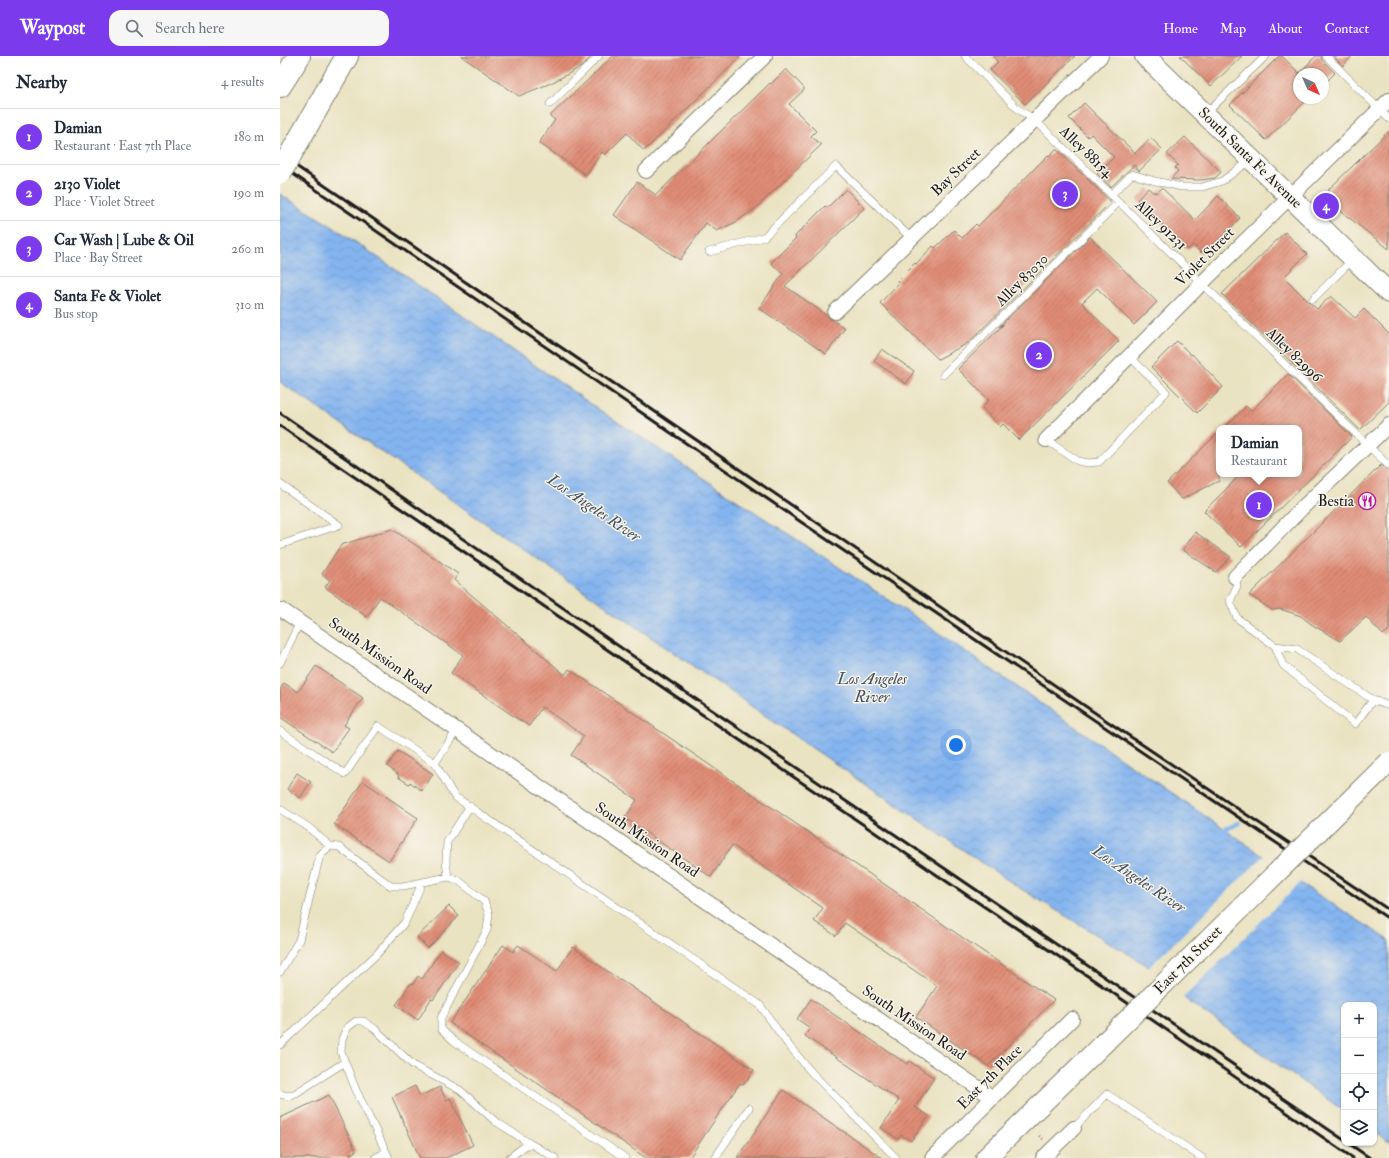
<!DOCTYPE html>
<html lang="en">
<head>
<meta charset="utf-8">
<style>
	:root { --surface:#fff; --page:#f6f6f7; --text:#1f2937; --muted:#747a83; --line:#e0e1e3; --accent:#7c3aed }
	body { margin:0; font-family:"IM FELL Double Pica",serif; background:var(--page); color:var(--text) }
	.controls { position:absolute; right:12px; bottom:12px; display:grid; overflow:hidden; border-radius:8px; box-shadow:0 1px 3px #0004 }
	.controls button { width:36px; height:36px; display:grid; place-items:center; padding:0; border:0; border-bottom:1px solid var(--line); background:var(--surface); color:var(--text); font:20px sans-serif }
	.compass { position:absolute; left:1013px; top:12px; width:36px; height:36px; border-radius:50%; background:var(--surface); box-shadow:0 1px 3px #0004; rotate:135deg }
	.you { position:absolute; left:676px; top:689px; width:14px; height:14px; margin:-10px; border:3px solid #fff; border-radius:50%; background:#1a73e8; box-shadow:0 0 0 6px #1a73e833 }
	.badge { display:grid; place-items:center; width:26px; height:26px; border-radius:50%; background:var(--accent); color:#fff; font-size:13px; font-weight:700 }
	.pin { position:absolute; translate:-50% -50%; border:2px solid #fff; box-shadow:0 1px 4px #0006 }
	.popup { position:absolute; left:936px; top:369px; width:86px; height:52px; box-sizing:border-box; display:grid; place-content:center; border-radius:8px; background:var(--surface); filter:drop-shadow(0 1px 3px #0005); font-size:13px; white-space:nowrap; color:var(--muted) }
	.popup b { font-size:15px; color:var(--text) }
	.popup::after { content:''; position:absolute; left:50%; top:100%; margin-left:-8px; border:8px solid transparent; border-top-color:var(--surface) }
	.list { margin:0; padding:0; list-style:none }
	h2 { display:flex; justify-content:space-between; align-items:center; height:52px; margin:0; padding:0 16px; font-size:17px }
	h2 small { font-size:13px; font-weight:400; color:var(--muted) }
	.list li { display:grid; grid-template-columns:26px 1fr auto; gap:12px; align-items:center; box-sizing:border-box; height:56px; padding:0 16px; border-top:1px solid var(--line) }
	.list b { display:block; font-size:15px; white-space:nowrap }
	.list p { margin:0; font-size:13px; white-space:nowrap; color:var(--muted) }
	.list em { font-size:13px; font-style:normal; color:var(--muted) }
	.icon { flex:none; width:22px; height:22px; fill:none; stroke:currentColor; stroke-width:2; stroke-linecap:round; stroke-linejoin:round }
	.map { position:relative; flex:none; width:1109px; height:1102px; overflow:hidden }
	header { display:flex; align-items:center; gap:24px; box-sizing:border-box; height:56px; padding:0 20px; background:var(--accent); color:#fff }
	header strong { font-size:19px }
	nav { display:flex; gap:22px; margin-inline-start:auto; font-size:14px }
	.search { width:280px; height:36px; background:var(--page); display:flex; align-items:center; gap:10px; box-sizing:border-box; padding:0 14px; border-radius:12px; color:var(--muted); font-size:15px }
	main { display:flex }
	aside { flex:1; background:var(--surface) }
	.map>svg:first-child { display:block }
</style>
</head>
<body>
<header>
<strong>Waypost</strong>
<div class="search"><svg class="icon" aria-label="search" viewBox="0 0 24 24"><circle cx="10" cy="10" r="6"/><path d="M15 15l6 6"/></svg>Search here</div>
<nav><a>Home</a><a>Map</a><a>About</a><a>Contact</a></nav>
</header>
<main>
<aside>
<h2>Nearby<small>4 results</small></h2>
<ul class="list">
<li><span class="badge">1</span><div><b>Damian</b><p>Restaurant · East 7th Place</p></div><em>180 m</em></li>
<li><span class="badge">2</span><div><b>2130 Violet</b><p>Place · Violet Street</p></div><em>190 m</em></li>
<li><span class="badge">3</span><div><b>Car Wash | Lube &amp; Oil</b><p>Place · Bay Street</p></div><em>260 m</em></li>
<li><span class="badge">4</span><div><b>Santa Fe &amp; Violet</b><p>Bus stop</p></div><em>310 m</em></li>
</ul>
</aside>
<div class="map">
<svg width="1109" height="1102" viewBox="0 0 1109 1102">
	<defs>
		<pattern id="water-waves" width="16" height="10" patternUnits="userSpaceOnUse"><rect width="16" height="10" fill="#84b4ef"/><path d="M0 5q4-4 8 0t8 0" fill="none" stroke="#719acc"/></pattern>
		<pattern id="building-hatch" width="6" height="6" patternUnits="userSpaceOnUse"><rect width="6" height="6" fill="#e08c76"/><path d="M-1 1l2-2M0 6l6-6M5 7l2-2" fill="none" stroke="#b57260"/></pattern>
	</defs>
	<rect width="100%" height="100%" fill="#f7f3e8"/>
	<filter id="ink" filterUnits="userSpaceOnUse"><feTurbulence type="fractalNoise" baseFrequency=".025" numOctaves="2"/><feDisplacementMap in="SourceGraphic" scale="8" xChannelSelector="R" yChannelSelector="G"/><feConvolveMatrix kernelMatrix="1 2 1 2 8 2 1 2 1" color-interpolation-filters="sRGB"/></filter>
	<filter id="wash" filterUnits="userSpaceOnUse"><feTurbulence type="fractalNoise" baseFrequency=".012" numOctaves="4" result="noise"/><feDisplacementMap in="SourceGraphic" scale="16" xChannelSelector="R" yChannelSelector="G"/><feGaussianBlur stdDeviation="0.9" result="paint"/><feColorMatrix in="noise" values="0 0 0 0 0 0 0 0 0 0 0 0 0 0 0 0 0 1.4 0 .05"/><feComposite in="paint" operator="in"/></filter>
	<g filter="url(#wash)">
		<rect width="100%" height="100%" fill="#eae3c2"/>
		<path fill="url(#water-waves)" stroke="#506886" d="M0 138 58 174 330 361 641 565 973 793 1026 831 1109 884V1086L1094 1076V949H1064V1055L909 946 865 908 738 831 538 696 0 326Z"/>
		<path fill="#eae3c2" d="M985 799 1022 825 902 943 867 913Z"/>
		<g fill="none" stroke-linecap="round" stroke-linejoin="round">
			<path stroke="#84b4ef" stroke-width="4.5" d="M939 776 959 767"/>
		</g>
		<g id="blocks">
			<path fill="url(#building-hatch)" d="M181 0H312L301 11 271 27 239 40Z
				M333 0H461L364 95 347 77 325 99 322 96 306 119 259 87 275 64 270 60Z
				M712 0H795L745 48 710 14 718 6Z
				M900 0H962L931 30Z
				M999 0H1002L1019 17 1036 0H1041L1042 4 1055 17 1043 29V18H1019V42H1029L986 84 950 49Z
				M1053 0H1072L1063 10Z
				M506 13 524 32V34L509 48 536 75 531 80 541 89 476 152 456 166 437 175 426 167 400 204 334 159 357 126 376 139 490 27 491 28Z
				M804 47 855 97 871 82 882 93 859 115 854 109 831 131 817 118 834 101 811 78 808 81 789 62Z
				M1109 75V193L1049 146V133Z
				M905 81 941 116 935 122 920 124 891 123 898 115 895 112 898 109 887 98Z
				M776 93 831 146 688 287 658 303 600 247 618 228 617 225 635 207 636 208 653 190 655 192 674 174 682 182 696 168 698 170 768 99 769 100Z
				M868 132 874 137 875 135 877 137 882 132 915 164 938 140 960 162 930 193 927 191 921 197 913 189 908 194 857 144Z
				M566 133 584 152 505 230 548 260 549 262 565 272 546 298 479 252 503 218 491 207 516 182 515 180 545 150 547 152Z
				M1005 176 1027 198 1004 221 1030 247 1037 253 1051 240 1075 262 1084 253 1109 278V346L1080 374 942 238Z
				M810 181 877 246 854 269 817 232 802 247 839 285 739 384 723 368 720 371 702 352 709 344 678 313 724 268 719 271Z
				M897 285 911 299 912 298 943 331 917 357 871 311Z
				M602 293 634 315 626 328 594 305Z
				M1008 318 1072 381 961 491 924 455 961 418H1019V372H944L966 350 971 355Z
				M939 376V425L902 443 887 427Z
				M1101 409 1109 415V574L1103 579 1086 561 1060 585 1031 568 1021 560 1000 553 992 554 969 539Z
				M112 473 178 518 174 524 285 619 289 613 774 944 708 1010 636 961 657 930 565 867 556 880 534 865 543 852 452 789 431 821 345 762 357 744 291 699 304 680 262 651 249 670 235 661 171 617 183 599 100 541 87 561 45 531 50 524 42 518 61 489Z
				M915 476 951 501 936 516 903 494Z
				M36 610 83 642 64 669 69 672 52 696 0 661V634L4 627 18 636Z
				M118 695 153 718 142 735 130 726 129 728 118 721 119 719 107 710Z
				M17 717 31 726 20 742 7 733Z
				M83 725 138 762 109 805 54 768Z
				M169 850 179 860 148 892 137 881Z
				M223 889 233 896 238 889 277 915 293 891 340 924V923L474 1014 463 1029 460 1027 409 1102H366L170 967Z
				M161 894 179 906 153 944 151 943 138 964 116 949 131 927 133 928 138 920 142 923Z
				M531 943 627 1008 629 1005 654 1022 635 1051 649 1060 631 1085 621 1079 618 1083 601 1072 619 1044 525 980 530 972 517 963Z
				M135 1030 140 1040 160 1031 166 1044 170 1042 193 1089 166 1102H140L112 1041Z
				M503 1034 602 1102H457Z
				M49 1039 76 1095 70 1098 71 1102H0V1062Z"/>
		</g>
	</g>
	<g filter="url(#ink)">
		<use href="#blocks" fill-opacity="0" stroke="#83806f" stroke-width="1"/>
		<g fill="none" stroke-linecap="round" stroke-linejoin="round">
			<defs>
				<path id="lane" d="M685 0 738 53 755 64 1109 410
					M1046 0 1109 63
					M270 48 319 0
					M925 58 986 0
					M831 139 852 118 875 125 902 131H922L942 125 971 104
					M429 196 484 181 556 110 631 182
					M1033 243 1073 203
					M663 319 839 146
					M766 384 798 405 808 407 819 406 886 336 849 300
					M0 428 59 469 0 489
					M955 521 957 530 950 545 957 562 995 590 1003 609 1075 668 1093 644
					M995 590 1017 593 1093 644 1109 650
					M0 607 20 566
					M0 675 65 718 98 670 155 707 174 740 480 949 506 986 532 1017 616 1102
					M155 707 177 674
					M0 753 28 771 50 790
					M168 821 166 805 167 786 190 750
					M0 916 19 884 40 799 50 790 59 791 111 830H123L168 821 178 824 204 845 209 858 207 874 161 962V973L174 985 345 1102
					M0 989 97 898 125 866 142 827
					M0 1038 8 1040 16 1037 65 1006
					M794 1072 827 1038 922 1102
					M95 1102 106 1096
					M109 1102 76 1034 61 996 62 983 67 972 76 965H83L95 973 133 1009 180 1034 215 1065 249 1087
					M229 1102 249 1087 275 1102
					M435 1102 469 1052"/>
				<path id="street" d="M366 115 485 0
					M555 256 821 0
					M766 384 922 227 1109 44
					M955 521 1021 453 1109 369
					M2 554 713 1042
					M652 1102 792 963
					M763 1102 794 1072"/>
				<path id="secondary" d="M865 0 1109 237
					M706 1102 827 984"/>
				<path id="highway" d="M0 30 19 0
					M48 33 67 0"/>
			</defs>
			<use href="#lane" stroke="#83806f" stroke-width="8"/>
			<use href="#street" stroke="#83806f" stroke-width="16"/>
			<use href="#secondary" stroke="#83806f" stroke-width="22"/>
			<use href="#highway" stroke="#83806f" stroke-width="24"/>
			<path stroke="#83806f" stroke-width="2.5" stroke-dasharray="1 3" stroke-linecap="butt" d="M759 1080 763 1083"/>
			<use href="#lane" stroke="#fff" stroke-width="7"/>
			<use href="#street" stroke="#fff" stroke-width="14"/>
			<use href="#secondary" stroke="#fff" stroke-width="20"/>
			<use href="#highway" stroke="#fff" stroke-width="22"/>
			<path stroke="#1c1c1c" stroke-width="3" d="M0 99 827 665 1109 854
				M0 109 521 466 1109 863
				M0 357 401 633 1064 1084
				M0 370 657 819 830 935 1073 1102
				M1068 1087 1090 1102"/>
			<defs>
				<path id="secondary-bridge" d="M827 984 1109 706"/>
				<path id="highway-bridge" d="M0 117 48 33"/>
			</defs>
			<use href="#secondary-bridge" stroke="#83806f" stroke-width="22" stroke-linecap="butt"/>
			<use href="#highway-bridge" stroke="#83806f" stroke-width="24" stroke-linecap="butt"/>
			<use href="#secondary-bridge" stroke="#fff" stroke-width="20"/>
			<use href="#highway-bridge" stroke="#fff" stroke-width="22"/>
		</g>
	</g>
	<defs>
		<symbol id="restaurant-ring" viewBox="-11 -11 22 22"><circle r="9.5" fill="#f7f3e8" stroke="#b5179e" stroke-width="1.5"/><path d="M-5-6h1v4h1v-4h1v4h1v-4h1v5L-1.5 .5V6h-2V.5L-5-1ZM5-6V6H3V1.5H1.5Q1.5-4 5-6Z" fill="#b5179e"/></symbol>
	</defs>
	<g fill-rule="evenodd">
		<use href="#restaurant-ring" x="1077" y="435" width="20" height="20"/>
	</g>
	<g text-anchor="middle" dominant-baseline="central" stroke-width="3" stroke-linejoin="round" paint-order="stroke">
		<g font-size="15" fill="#1c1c1c" stroke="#f7f3e8">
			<text transform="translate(806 96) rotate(44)">Alley 88154</text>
			<text transform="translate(970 102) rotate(44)">South Santa Fe Avenue</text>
			<text transform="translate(676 116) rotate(-44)">Bay Street</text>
			<text transform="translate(881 169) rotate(44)">Alley 91231</text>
			<text transform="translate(925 201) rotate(-45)">Violet Street</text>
			<text transform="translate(742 224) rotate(-45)">Alley 83030</text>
			<text transform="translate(1014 299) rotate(44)">Alley 82996</text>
			<text transform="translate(100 600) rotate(35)">South Mission Road</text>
			<text transform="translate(367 784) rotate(34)">South Mission Road</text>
			<text transform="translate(908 904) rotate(-45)">East 7th Street</text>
			<text transform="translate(634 967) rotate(34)">South Mission Road</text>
			<text transform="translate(710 1021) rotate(-45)">East 7th Place</text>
		</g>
		<g font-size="15" fill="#1c1c1c" stroke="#f7f3e8" text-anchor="end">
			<text x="1074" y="445">Bestia</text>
		</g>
		<g font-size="16" font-style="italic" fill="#405166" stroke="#f7f3e8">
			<text transform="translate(314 452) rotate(34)">Los Angeles River</text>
			<text x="592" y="623">Los Angeles<tspan x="592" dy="18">River</tspan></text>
			<text transform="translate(859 823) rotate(34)">Los Angeles River</text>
		</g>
	</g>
</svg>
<div class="controls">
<button>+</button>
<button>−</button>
<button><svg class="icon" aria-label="locate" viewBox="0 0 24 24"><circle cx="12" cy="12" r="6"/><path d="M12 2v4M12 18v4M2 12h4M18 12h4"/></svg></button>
<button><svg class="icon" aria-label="layers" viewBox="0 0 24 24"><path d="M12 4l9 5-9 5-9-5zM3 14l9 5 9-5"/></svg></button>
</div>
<svg class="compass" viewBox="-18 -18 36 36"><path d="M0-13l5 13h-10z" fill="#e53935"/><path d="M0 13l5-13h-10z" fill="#747a83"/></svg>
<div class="you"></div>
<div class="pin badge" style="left:979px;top:449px">1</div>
<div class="popup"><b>Damian</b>Restaurant</div>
<div class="pin badge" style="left:759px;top:299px">2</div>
<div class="pin badge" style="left:785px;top:138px">3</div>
<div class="pin badge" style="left:1046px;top:150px">4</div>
</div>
</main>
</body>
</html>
